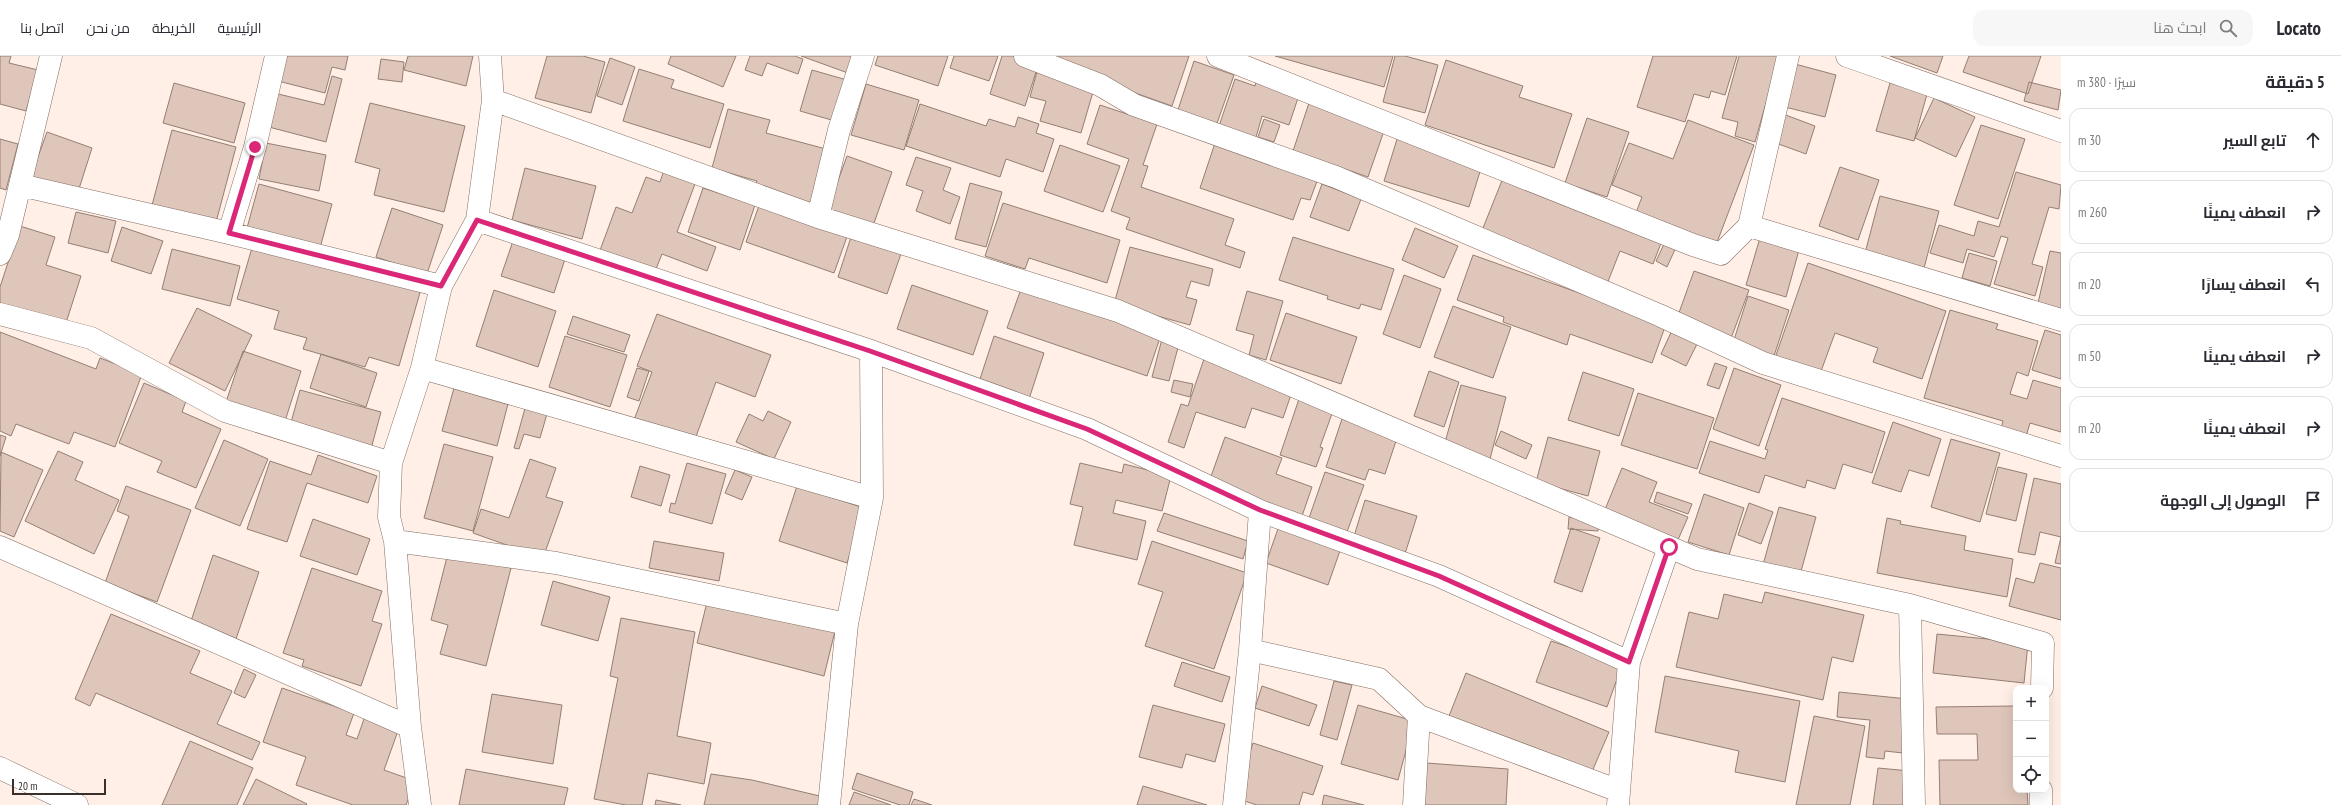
<!DOCTYPE html>
<html lang="ar">
<head>
<meta charset="utf-8">
<style>
	:root { --surface:#fff; --page:#f7f7f7; --text:#2b2b33; --muted:#7c7c81; --line:#e1e1e2 }
	body { margin:0; font-family:"PT Sans Narrow",Cairo,sans-serif; background:var(--page); color:var(--text); direction:rtl }
	.controls { position:absolute; right:12px; bottom:12px; display:grid; overflow:hidden; border-radius:8px; box-shadow:0 4px 16px #0002 }
	.controls button { width:36px; height:36px; display:grid; place-items:center; padding:0; border:0; border-bottom:1px solid var(--line); background:var(--surface); color:var(--text); font:20px sans-serif }
	.scale { position:absolute; left:12px; bottom:10px; width:94px; box-sizing:border-box; padding-left:4px; border:2px solid #3a302b; border-top:0; font-size:11px; line-height:14px; white-space:nowrap; color:#3a302b; -webkit-text-stroke:3px #fff; paint-order:stroke }
	.stop { position:absolute; width:12px; height:12px; margin:-9px; border:3px solid #db2777; border-radius:50%; background:#fff }
	.stop.end { background:#db2777; border-color:#fff; box-shadow:0 1px 4px #0008 }
	.list { margin:0; padding:0; list-style:none }
	h2 { display:flex; justify-content:space-between; align-items:center; height:52px; margin:0; padding:0 16px; font-size:17px }
	h2 small { font-size:13px; font-weight:400; color:var(--muted) }
	.list li { display:grid; grid-template-columns:26px 1fr auto; gap:12px; align-items:center; box-sizing:border-box; height:64px; margin:0 8px 8px; padding:0 8px; border:1px solid var(--line); border-radius:12px }
	.list b { display:block; font-size:15px; white-space:nowrap }
	.list em { font-size:13px; font-style:normal; color:var(--muted) }
	.icon { flex:none; width:22px; height:22px; fill:none; stroke:currentColor; stroke-width:2; stroke-linecap:round; stroke-linejoin:round }
	.map { position:relative; flex:none; width:2061px; height:749px; overflow:hidden; direction:ltr }
	header { display:flex; align-items:center; gap:24px; box-sizing:border-box; height:56px; padding:0 20px; background:var(--surface); border-bottom:1px solid var(--line) }
	header strong { font-size:19px }
	nav { display:flex; gap:22px; margin-inline-start:auto; font-size:14px }
	.search { width:280px; height:36px; background:var(--page); display:flex; align-items:center; gap:10px; box-sizing:border-box; padding:0 14px; border-radius:12px; color:var(--muted); font-size:15px }
	main { display:flex }
	aside { flex:1; background:var(--surface) }
	.map>svg:first-child { display:block }
</style>
</head>
<body>
<header>
<strong>Locato</strong>
<div class="search"><svg class="icon" aria-label="search" viewBox="0 0 24 24"><circle cx="10" cy="10" r="6"/><path d="M15 15l6 6"/></svg>ابحث هنا</div>
<nav><a>الرئيسية</a><a>الخريطة</a><a>من نحن</a><a>اتصل بنا</a></nav>
</header>
<main>
<aside>
<h2>5 دقيقة<small>سيرًا · 380 m</small></h2>
<ul class="list">
<li><svg class="icon" aria-label="ahead" viewBox="0 0 24 24"><path d="M12 20V5M6 11l6-6 6 6"/></svg><div><b>تابع السير</b></div><em>30 m</em></li>
<li><svg class="icon" aria-label="right" viewBox="0 0 24 24"><path d="M7 20v-9h11M14 6l5 5-5 5"/></svg><div><b>انعطف يمينًا</b></div><em>260 m</em></li>
<li><svg class="icon" aria-label="left" viewBox="0 0 24 24"><path d="M17 20v-9H6M10 6l-5 5 5 5"/></svg><div><b>انعطف يسارًا</b></div><em>20 m</em></li>
<li><svg class="icon" aria-label="right" viewBox="0 0 24 24"><path d="M7 20v-9h11M14 6l5 5-5 5"/></svg><div><b>انعطف يمينًا</b></div><em>50 m</em></li>
<li><svg class="icon" aria-label="right" viewBox="0 0 24 24"><path d="M7 20v-9h11M14 6l5 5-5 5"/></svg><div><b>انعطف يمينًا</b></div><em>20 m</em></li>
<li><svg class="icon" aria-label="arrive" viewBox="0 0 24 24"><path d="M6 21V4h12l-3 4 3 4H6"/></svg><div><b>الوصول إلى الوجهة</b></div></li>
</ul>
</aside>
<div class="map">
<svg width="2061" height="749" viewBox="0 0 2061 749">
	<rect width="100%" height="100%" fill="#ffefe7"/>
	<path fill="#dfc6ba" stroke="#957e72" d="M0 0H11L9 7 38 14 26 55 0 48Z
		M284 0H348L345 14 332 11 325 37 278 25Z
		M408 0H473L466 30 404 14Z
		M547 0H583L605 6 591 57 535 42Z
		M671 0H736L723 31 668 8Z
		M750 0H795L803 3 798 18 767 7 762 20 745 14Z
		M801 0H854L848 17Z
		M878 0H948L938 30 875 9Z
		M954 0H998L989 25 950 12Z
		M1002 0H1018L1039 7 1025 50 990 38Z
		M1031 0H1189L1172 50Z
		M1275 0H1393L1384 31Z
		M1395 0H1405L1438 9 1425 57 1383 46Z
		M1653 0H1737L1725 39 1711 35 1709 42 1694 38 1685 66 1637 51Z
		M1739 0H1779L1755 86 1735 80 1738 66 1722 62Z
		M1890 0H1943L1937 17Z
		M1969 0H2041L2028 38 1963 16Z
		M610 2 635 11 622 49 597 40Z
		M381 3 404 6 402 26 378 23Z
		M1446 4 1523 30 1519 41 1572 58 1554 112 1425 69Z
		M1194 5 1234 19 1215 73 1176 60Z
		M1795 8 1836 19 1825 61 1785 51Z
		M1038 12 1095 29 1081 77 1040 65 1046 45 1030 41Z
		M639 13 674 24 671 32 724 48 710 92 623 65Z
		M812 14 847 24 835 65 800 55Z
		M332 20 342 23 326 86 265 70 274 37 324 49Z
		M1257 22 1300 36 1289 69 1262 60 1255 85 1218 73 1235 23 1255 30Z
		M2029 26 2061 34 2058 54 2024 45Z
		M174 27 245 47 234 87 163 67Z
		M1890 27 1927 38 1914 85 1876 75Z
		M866 28 919 44 904 94 851 79Z
		M1934 42 1975 61 1956 101 1915 82Z
		M370 47 465 70 444 156 374 139 380 113 355 106Z
		M1309 47 1385 72 1368 121 1293 95Z
		M920 48 986 70 989 63 1015 71 1018 61 1039 68 1036 77 1054 83 1043 116 1006 103 1000 121 906 90Z
		M1100 49 1157 68 1143 109 1148 110 1141 131 1234 163 1225 189 1245 196 1240 212 1126 173 1130 162 1111 155 1129 103 1087 88Z
		M728 53 770 64 766 77 826 93 809 153 753 137 757 125 712 112Z
		M1783 58 1815 70 1806 98 1773 86Z
		M1587 62 1629 76 1607 141 1565 127Z
		M1264 63 1280 69 1274 86 1258 81Z
		M1688 64 1754 89 1716 189 1635 159 1642 141 1612 129 1629 87 1673 103Z
		M1981 69 2025 83 1998 163 1954 149Z
		M172 74 236 91 215 170 151 153Z
		M47 76 92 92 78 136 31 120Z
		M1398 80 1483 106 1469 151 1384 125Z
		M0 83 18 88 6 134 0 132Z
		M1216 84 1319 120 1310 144 1301 142 1293 164 1200 132Z
		M266 87 326 99 319 135 259 123Z
		M1060 89 1120 110 1103 156 1044 135Z
		M847 100 892 116 873 170 827 155Z
		M916 101 951 112 943 134 960 141 950 168 916 155 923 135 906 129Z
		M666 108 698 120 677 176 716 191 707 215 662 198 654 218 599 197 616 151 632 157 646 121 660 126Z
		M1840 111 1879 124 1858 184 1819 170Z
		M525 112 596 130 582 183 512 164Z
		M2016 116 2061 129 2059 153 2049 151 2032 208 2043 211 2035 240 1994 228 2008 182 2001 180 1994 201 1967 193 1963 207 1930 197 1939 169 1974 180 1978 165 1999 171Z
		M1505 117 1663 182 1653 208 1620 195 1607 228 1481 177Z
		M970 127 1002 136 986 191 955 183Z
		M259 128 332 148 320 192 247 172Z
		M1322 128 1361 143 1349 175 1310 161Z
		M703 132 755 149 740 194 688 176Z
		M1880 140 1939 155 1923 216 1864 201Z
		M760 147 848 178 834 217 746 186Z
		M1003 147 1120 184 1107 227 1029 202 1025 213 985 200Z
		M392 152 443 169 427 218 376 201Z
		M76 156 116 165 108 197 68 187Z
		M20 170 55 181 46 209 81 220 65 270 0 249V231Z
		M122 171 163 185 151 218 111 205Z
		M1415 172 1458 190 1444 222 1402 204Z
		M852 178 902 195 887 238 838 221Z
		M1293 181 1394 213 1381 254 1361 248 1359 253 1327 243 1328 240 1279 224Z
		M514 182 566 200 554 237 501 220Z
		M1760 182 1799 194 1786 241 1746 229Z
		M1666 184 1677 189 1667 211 1656 205Z
		M254 185 421 233 399 310 369 301 365 311 303 293 307 282 274 273 279 255 237 243Z
		M1130 191 1213 213 1209 230 1191 225 1186 241 1197 244 1190 269 1114 248Z
		M172 193 240 210 230 250 162 233Z
		M2050 195 2061 197V253L2038 247Z
		M1969 197 1997 205 1990 230 1962 222Z
		M1473 199 1666 268 1652 307 1570 278 1567 289 1503 266 1504 261 1457 244Z
		M1808 207 1946 255 1922 323 1873 306 1878 292 1835 277 1820 318 1775 302Z
		M1694 215 1749 234 1730 285 1676 265Z
		M1404 219 1441 233 1420 292 1383 278Z
		M912 229 988 255 973 299 897 273Z
		M1021 233 1161 279 1147 320 1007 272Z
		M494 234 556 255 538 311 476 290Z
		M1247 235 1283 245 1266 304 1249 299 1254 279 1236 274Z
		M1748 240 1789 254 1774 300 1733 287Z
		M1453 250 1511 271 1493 322 1434 301Z
		M197 252 252 279 225 335 169 307Z
		M1950 254 1998 268 1996 273 2038 285 2028 320 2017 316 2010 338 2027 343 2033 324 2061 332V376L2030 367 2025 384 2000 377 2003 365 1924 342Z
		M1286 257 1357 281 1341 328 1270 304Z
		M657 258 771 299 755 341 716 326 694 386 634 364 652 316 637 310Z
		M573 260 630 279 624 296 567 278Z
		M1674 270 1700 282 1686 310 1661 298Z
		M2045 274 2061 279V323L2032 314Z
		M0 276 96 313 100 302 142 318 115 391 74 376 69 388 16 368 11 380 0 375Z
		M565 280 627 299 610 351 549 331Z
		M994 280 1044 297 1029 343 979 326Z
		M1162 283 1179 288 1169 325 1152 321Z
		M243 295 301 315 285 365 226 346Z
		M321 298 377 317 366 351 310 332Z
		M1205 300 1294 330 1283 362 1252 352 1245 372 1196 356 1184 392 1168 386 1181 348 1188 350Z
		M1715 307 1727 311 1719 333 1707 329Z
		M637 312 649 315 639 345 627 341Z
		M1734 312 1781 329 1759 390 1713 373Z
		M1429 315 1459 326 1444 371 1414 360Z
		M1583 316 1634 333 1619 380 1568 364Z
		M1174 324 1193 328 1190 341 1171 336Z
		M144 327 186 345 182 356 221 373 196 432 157 416 162 405 119 387Z
		M1461 329 1506 341 1490 403 1444 390Z
		M454 332 508 348 497 390 442 375Z
		M300 334 381 356 371 393 290 370Z
		M1638 337 1714 362 1697 413 1621 389Z
		M1300 340 1334 352 1320 391 1323 392 1316 411 1280 399Z
		M1782 342 1885 376 1872 417 1843 408 1835 433 1807 424 1805 432 1765 419 1759 437 1699 417 1710 385 1765 403 1768 394 1765 393Z
		M527 345 549 351 540 382 524 378 519 393 514 392Z
		M768 355 791 366 774 403 736 386 749 358 763 365Z
		M1342 363 1397 382 1385 418 1369 413 1365 424 1326 411Z
		M1893 366 1941 383 1929 420 1909 414 1901 436 1872 427Z
		M1501 375 1532 389 1526 403 1495 389Z
		M0 379 6 381 0 400Z
		M1225 381 1282 402 1276 418 1312 431 1302 460 1209 426Z
		M1548 381 1600 395 1588 440 1536 426Z
		M1951 383 2000 397 1980 466 1931 451Z
		M224 384 268 403 240 470 195 452Z
		M444 388 493 401 473 475 424 462Z
		M58 395 83 406 75 424 119 444 94 498 25 465Z
		M1 396 43 414 14 481 0 475Z
		M318 399 377 420 368 447 307 427 287 486 247 473 270 405 311 419Z
		M530 403 556 412 546 441 563 446 543 502 473 477 481 453 509 462Z
		M687 407 726 418 712 468 669 456 671 447 675 448Z
		M1080 407 1122 417 1124 408 1171 420 1162 455 1116 444 1113 457 1146 465 1137 504 1074 489 1083 451 1070 448Z
		M640 410 670 419 661 450 631 441Z
		M1998 411 2027 418 2016 465 1986 458Z
		M1622 412 1657 426 1649 446 1688 461 1677 486 1604 456Z
		M735 414 752 421 742 444 725 437Z
		M1325 416 1364 429 1347 476 1309 462Z
		M2034 422 2061 428V508L2055 507 2061 481 2040 476 2035 499 2018 496Z
		M126 430 191 454 157 546 105 527 129 460 117 455Z
		M797 430 864 452 847 507 779 485Z
		M1657 436 1692 448 1688 458 1654 446Z
		M1704 438 1744 452 1729 499 1688 486Z
		M1365 444 1417 460 1403 504 1352 487Z
		M1749 447 1773 456 1761 488 1738 479Z
		M1779 451 1816 461 1800 519 1763 509Z
		M1164 457 1248 485 1243 503 1157 475Z
		M1569 461 1599 464 1598 475 1568 473Z
		M1887 462 1901 465 1900 468 1966 480 1964 494 2013 503 2007 541 1877 517Z
		M313 463 370 483 357 519 300 500Z
		M1280 467 1342 489 1328 529 1266 507Z
		M1571 472 1600 482 1582 536 1554 526Z
		M654 485 724 497 719 525 649 512Z
		M1152 485 1247 517 1214 613 1145 590 1163 536 1138 528Z
		M448 497 511 512 486 610 440 598 448 569 431 564Z
		M213 499 259 516 236 583 190 568Z
		M2040 507 2061 512V564L2009 550 2016 522 2034 527Z
		M312 512 382 535 372 565 382 568 361 630 302 610 304 604 283 597Z
		M553 525 610 541 598 585 541 569Z
		M1765 536 1864 559 1853 606 1832 601 1823 644 1676 611 1689 556 1718 563 1724 538 1762 547Z
		M708 542 835 575 824 620 697 587Z
		M111 558 200 595 190 617 232 635 217 668 260 686 252 704 96 637 90 650 75 643Z
		M621 562 695 576 677 680 711 687 704 728 648 717 642 749H626L594 743 618 622 610 620Z
		M1937 578 2028 587 2024 627 1933 617Z
		M1551 585 1622 609 1607 651 1536 626Z
		M1182 606 1230 621 1222 646 1174 630Z
		M244 613 256 619 245 642 234 637Z
		M1466 617 1609 676 1591 718 1449 660Z
		M1665 620 1800 645 1785 726 1735 716 1739 695 1655 676Z
		M1334 625 1352 629 1337 684 1320 679Z
		M1262 630 1317 649 1309 670 1255 652Z
		M282 632 354 657 346 679 357 683 365 660 399 672 384 714 415 725 406 749H353L296 729 306 701 263 686Z
		M1839 636 1918 644 1912 698 1885 695 1884 703 1866 701 1870 664 1837 661Z
		M492 638 562 649 553 708 482 696Z
		M1153 649 1225 668 1215 706 1186 698 1182 712 1139 701Z
		M1358 649 1414 665 1398 724 1341 708Z
		M2016 650V734H2027L2028 749H1940L1939 704H1978L1977 678H1937L1936 651Z
		M1814 660 1865 670 1850 749H1796Z
		M190 685 253 712 237 749H162Z
		M1253 687 1323 710 1313 739 1303 736 1299 749H1257L1235 742Z
		M1426 707 1508 713 1506 749H1424Z
		M1878 712 1910 715 1906 749H1873Z
		M466 713 568 732 564 749H459Z
		M857 717 913 736 909 749H900L852 733Z
		M711 718 752 724 824 741 822 749H704Z
		M256 723 307 748 306 749H243Z
		M1143 730 1207 749H1137Z
		M854 736 891 749H849Z
		M1324 739 1364 749H1322Z
		M914 743 932 749H911Z
		M656 744 681 749H655Z"/>
	<g fill="none" stroke-linecap="round" stroke-linejoin="round">
		<defs>
			<path id="minor" d="M1025 0 1100 29 1134 49 1336 121 1659 259 1763 307 2061 400
				M1218 0 1693 189 1721 198 1749 170 1788 0
				M1847 0 2061 75
				M493 44 818 161 1118 255 1697 503 1910 549 2043 587 2042 632
				M20 129 229 177 441 230
				M818 161 839 74 863 0
				M477 164 871 295 1087 373 1260 455 1439 520 1629 606
				M1749 170 2061 264
				M229 177 255 91 276 0
				M0 198 8 179 51 0
				M0 258 91 282 225 355 391 407
				M422 312 872 442
				M395 485 556 507 847 568
				M0 491 410 671
				M1910 549 1914 749
				M1250 594 1379 623 1419 660 1619 735
				M0 712 77 749
				M420 749 410 671 395 485 389 461 391 407 422 312 441 230 477 164 493 44 490 0
				M829 749 847 568 872 442 871 295
				M1234 749 1250 594 1260 455
				M1414 749 1419 660
				M1618 749 1629 606 1669 491
				M2041 749V734"/>
		</defs>
		<use href="#minor" stroke="#836d62" stroke-width="23"/>
		<use href="#minor" stroke="#fff" stroke-width="22"/>
	</g>
	<g fill="none" stroke-linecap="round" stroke-linejoin="round">
		<path stroke="#db2777" stroke-width="5" d="M255 91 229 177 441 230 477 164 870 295 1087 373 1260 454 1439 520 1629 606 1669 491"/>
	</g>
</svg>
<div class="controls">
<button>+</button>
<button>−</button>
<button><svg class="icon" aria-label="locate" viewBox="0 0 24 24"><circle cx="12" cy="12" r="6"/><path d="M12 2v4M12 18v4M2 12h4M18 12h4"/></svg></button>
</div>
<div class="scale">20 m</div>
<div class="stop" style="left:1669px;top:491px"></div>
<div class="stop end" style="left:255px;top:91px"></div>
</div>
</main>
</body>
</html>
